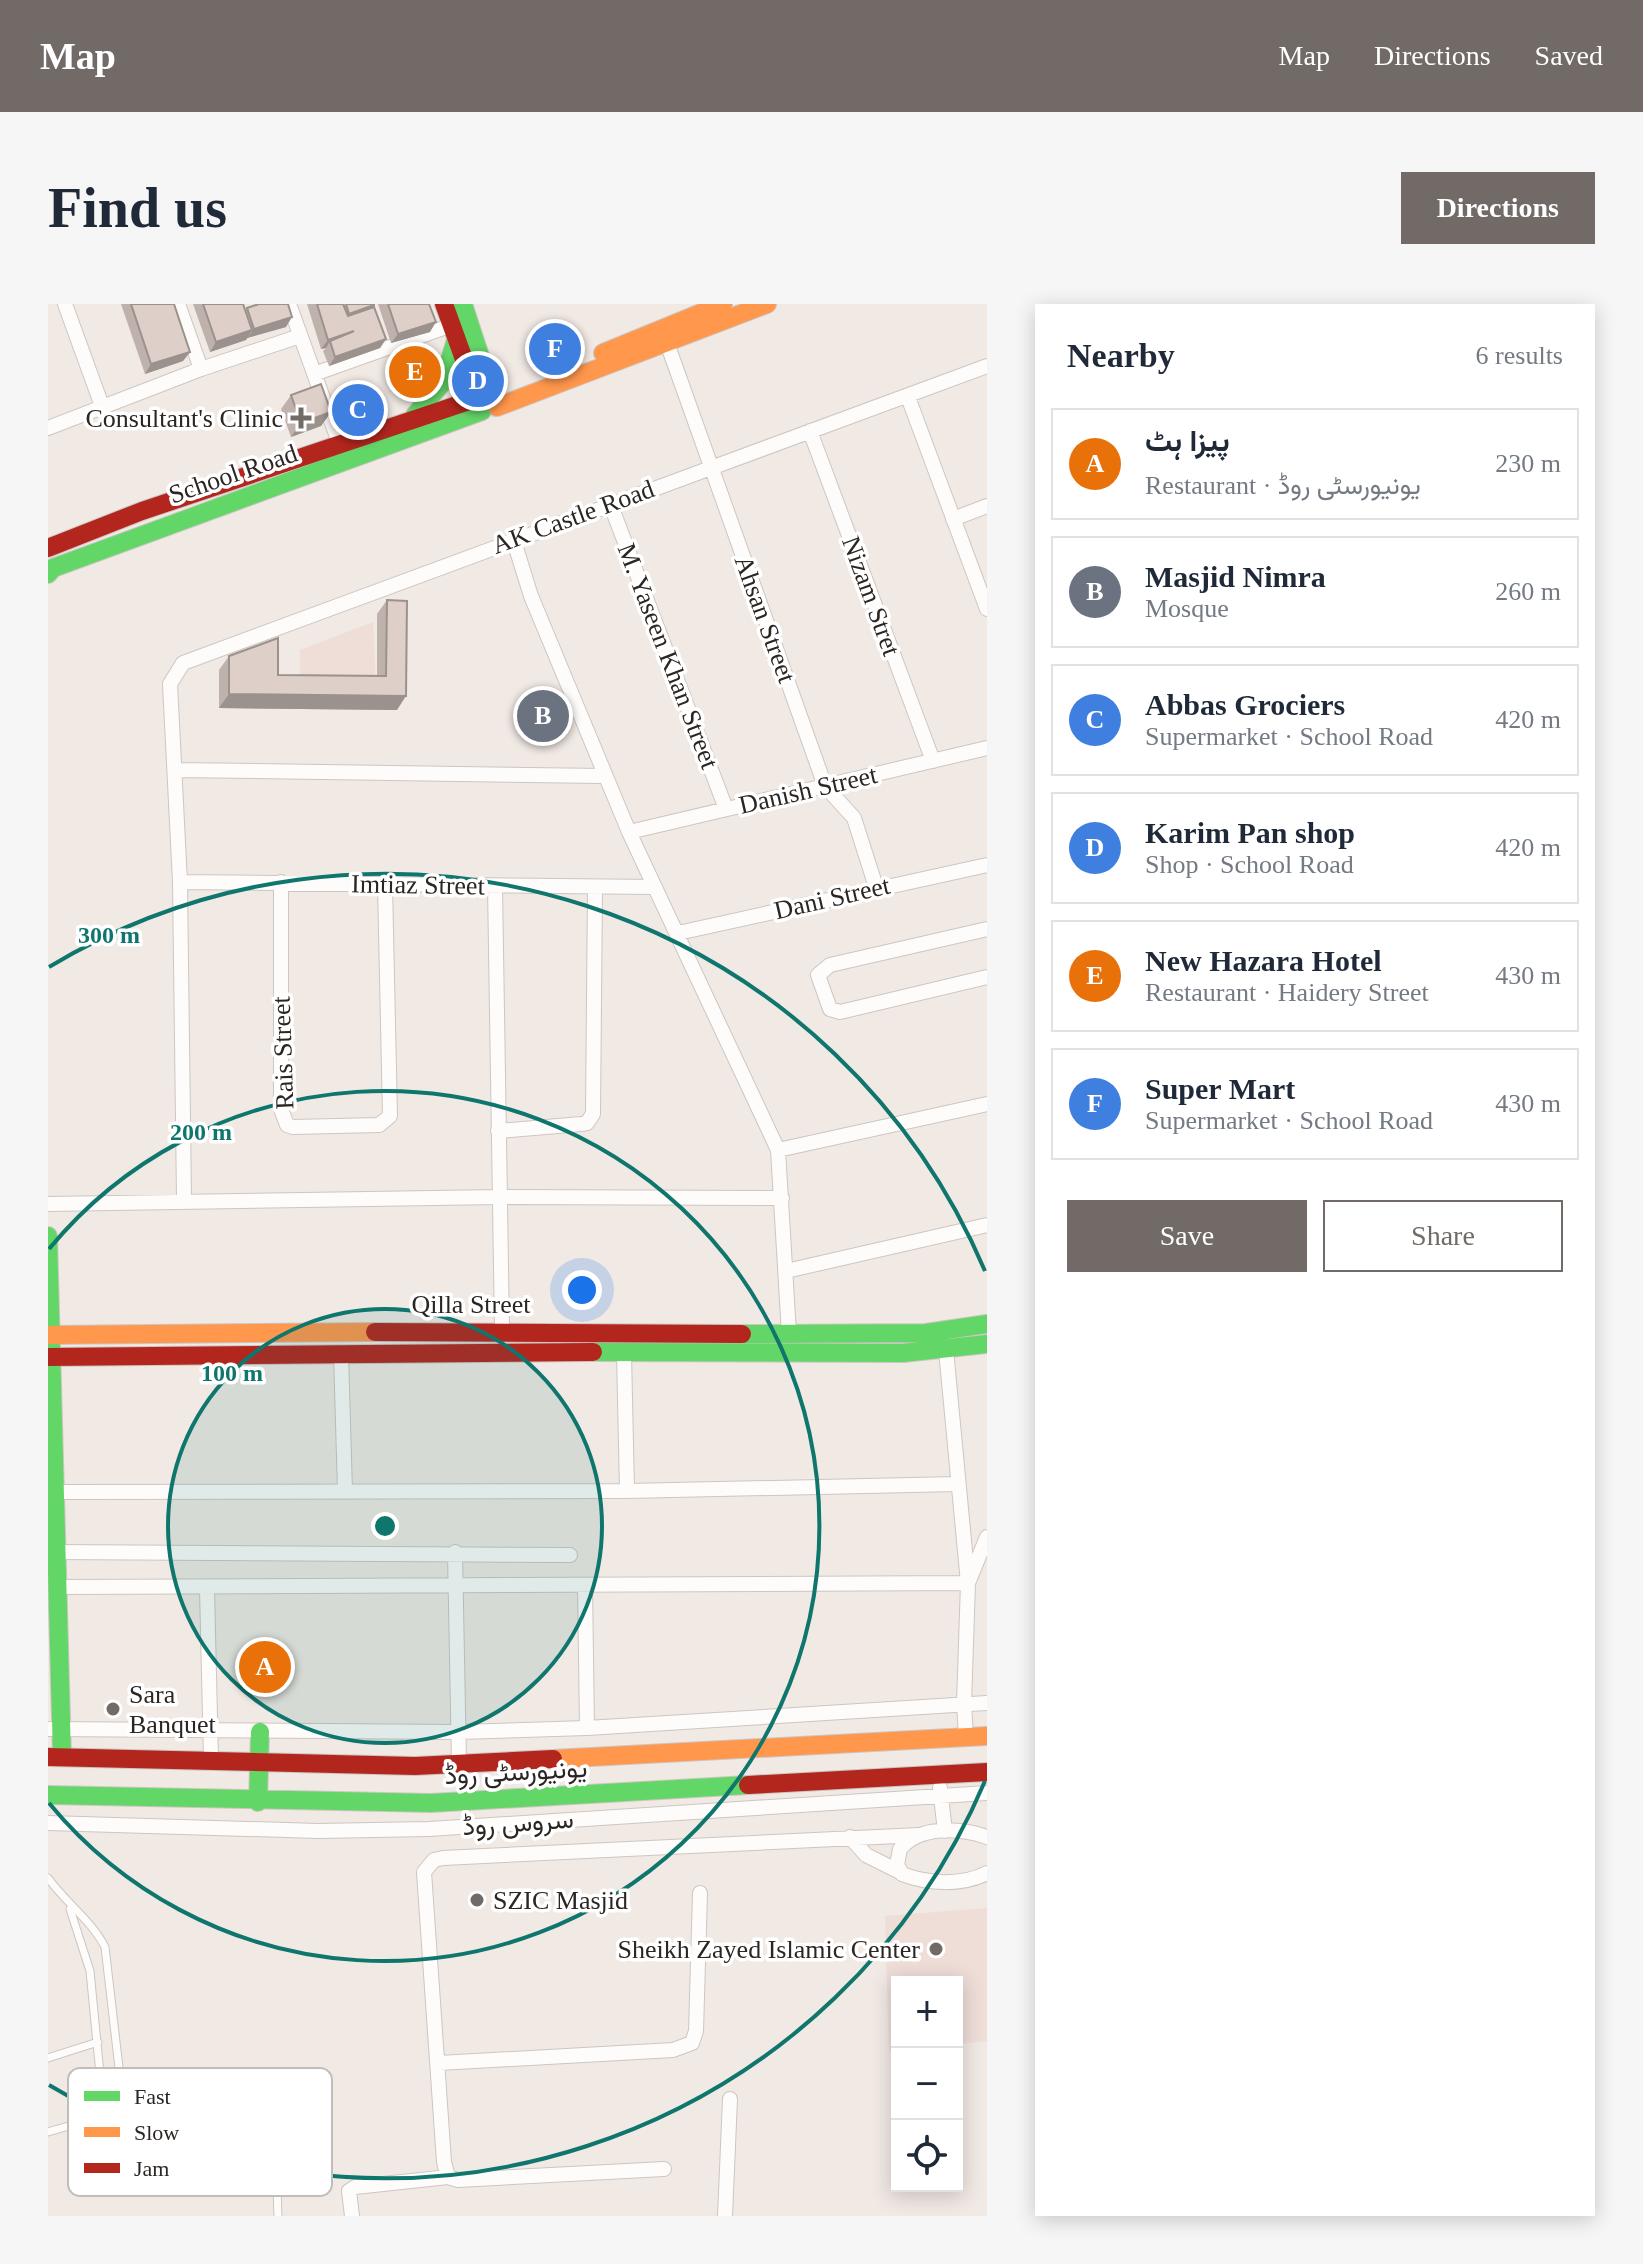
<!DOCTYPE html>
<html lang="en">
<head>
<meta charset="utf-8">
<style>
	:root { --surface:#fff; --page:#f6f6f7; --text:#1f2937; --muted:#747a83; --line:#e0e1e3; --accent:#716a67 }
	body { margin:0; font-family:"Times New Roman",Vazirmatn,serif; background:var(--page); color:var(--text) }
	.controls { position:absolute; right:24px; bottom:24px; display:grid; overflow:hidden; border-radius:0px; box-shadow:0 4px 20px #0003 }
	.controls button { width:72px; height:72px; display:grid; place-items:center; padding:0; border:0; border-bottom:2px solid var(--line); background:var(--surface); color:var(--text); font:40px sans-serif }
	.you { position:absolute; left:534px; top:986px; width:28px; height:28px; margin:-20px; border:6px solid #fff; border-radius:50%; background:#1a73e8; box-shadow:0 0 0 12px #1a73e833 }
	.badge { display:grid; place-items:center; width:52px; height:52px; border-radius:50%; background:var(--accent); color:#fff; font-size:26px; font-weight:700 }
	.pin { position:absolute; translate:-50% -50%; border:4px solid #fff; box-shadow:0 2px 8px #0006 }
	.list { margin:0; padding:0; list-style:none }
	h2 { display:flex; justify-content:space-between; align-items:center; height:104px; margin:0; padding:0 32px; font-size:34px }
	h2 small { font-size:26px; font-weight:400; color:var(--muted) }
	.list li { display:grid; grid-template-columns:52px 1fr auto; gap:24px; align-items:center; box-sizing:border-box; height:112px; margin:0 16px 16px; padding:0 16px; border:2px solid var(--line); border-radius:0px }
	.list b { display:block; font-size:30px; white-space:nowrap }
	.list p { margin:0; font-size:26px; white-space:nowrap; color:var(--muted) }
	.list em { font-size:26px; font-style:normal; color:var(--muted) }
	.actions { display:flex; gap:16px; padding:24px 32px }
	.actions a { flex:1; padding:18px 0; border:2px solid var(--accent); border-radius:0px; text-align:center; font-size:28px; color:var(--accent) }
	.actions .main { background:var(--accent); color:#fff }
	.icon { flex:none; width:44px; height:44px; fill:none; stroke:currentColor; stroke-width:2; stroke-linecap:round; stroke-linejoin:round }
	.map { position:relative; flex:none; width:939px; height:1912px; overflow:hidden; border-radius:0px }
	header { display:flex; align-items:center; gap:48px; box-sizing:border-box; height:112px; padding:0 40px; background:var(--accent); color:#fff }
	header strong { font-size:38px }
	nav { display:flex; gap:44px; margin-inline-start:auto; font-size:28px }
	.intro { display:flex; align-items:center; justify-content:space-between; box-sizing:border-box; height:192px; padding:0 48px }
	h1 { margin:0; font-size:56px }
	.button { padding:20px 36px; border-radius:0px; background:var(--accent); color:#fff; font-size:28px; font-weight:700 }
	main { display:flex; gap:48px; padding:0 48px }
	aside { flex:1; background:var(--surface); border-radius:0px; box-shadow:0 4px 20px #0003 }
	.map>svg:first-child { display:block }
</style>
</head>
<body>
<header>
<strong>Map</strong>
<nav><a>Map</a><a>Directions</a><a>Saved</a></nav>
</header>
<div class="intro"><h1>Find us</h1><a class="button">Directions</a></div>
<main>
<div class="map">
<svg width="939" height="1912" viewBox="0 0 939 1912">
	<rect width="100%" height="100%" fill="#f1e9e4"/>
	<path fill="#efddd8" d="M325 318 328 386 252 384V346Z
		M939 1604V1737L909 1740V1678H849V1747L841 1748 837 1612Z"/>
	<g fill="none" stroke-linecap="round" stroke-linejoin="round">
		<defs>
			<path id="lane" d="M0 1574C18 1599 43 1616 57 1643L81 1850C111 1889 203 1842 223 1869 231 1880 229 1900 230 1912
				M22 1605 42 1667 56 1811
				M0 1754 50 1738
				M0 1828 73 1807"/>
			<path id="street" d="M17 0 54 102
				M130 0 153 65
				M241 0 292 141
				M619 39 777 482 806 514 828 583
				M266 70 404 21
				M860 93 939 305
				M0 124 153 65 252 32
				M762 127 885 457
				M562 199 678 505
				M905 215 939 202
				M465 234 483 292 581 528 730 846 741 1030
				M128 466 557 472
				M581 528 939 444
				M132 578 607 583
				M233 578V805L239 821 245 823 331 821 342 812 337 581
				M447 582 454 1026
				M939 625 782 661 770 671 782 705 792 708 939 673
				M630 629 939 561
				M450 827 533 820 539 819 545 810 547 583
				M730 846 939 800
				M136 896 132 578 122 380 135 359 939 62
				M0 900 451 893 734 894
				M738 967 939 921
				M898 1046 920 1279 916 1400 918 1433
				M293 1049 297 1188
				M576 1049 579 1187
				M8 1188 579 1187 910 1180
				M3 1248 522 1251
				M407 1248 411 1460
				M537 1282 539 1424
				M11 1283 920 1279 939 1233
				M159 1285 163 1456
				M0 1425 410 1428 539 1424 939 1399
				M892 1484 897 1527
				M0 1519 270 1527 381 1525 939 1489
				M802 1533 818 1551 850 1567
				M939 1533C912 1524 872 1521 852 1545L849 1561 854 1570C880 1580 914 1582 939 1569
				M391 1759 625 1746 644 1739 648 1727 652 1589
				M616 1865 410 1876 400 1873 396 1858 376 1568 386 1556 395 1554 871 1531
				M304 1912 301 1887 307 1883 400 1873
				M677 1912 682 1795"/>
			<path id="fast" d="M415 0 444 89
				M367 111 395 78 408 36
				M0 270 5 264 434 107
				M0 932 14 1453
				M694 1030 878 1029 939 1020
				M545 1048 855 1049 939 1040
				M0 1491 383 1499 700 1481
				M210 1498 212 1428"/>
			<path id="slow" d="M555 49 675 0
				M449 103 719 0
				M0 1031 327 1028
				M505 1455 939 1432"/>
			<path id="jam" d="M0 244 94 207 430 94 396 0
				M327 1028 694 1030
				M0 1053 545 1048
				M0 1453 367 1462 505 1455
				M700 1481 939 1468"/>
		</defs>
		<use href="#lane" stroke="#cdc6c2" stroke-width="9"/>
		<use href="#street" stroke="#cdc6c2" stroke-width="16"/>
		<use href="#fast" stroke="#cdc6c2" stroke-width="20"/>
		<use href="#slow" stroke="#cdc6c2" stroke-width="20"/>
		<use href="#jam" stroke="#cdc6c2" stroke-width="20"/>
		<use href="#lane" stroke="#fdfcfb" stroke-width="7"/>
		<use href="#street" stroke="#fdfcfb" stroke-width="14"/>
		<use href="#fast" stroke="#63d668" stroke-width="18"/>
		<use href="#slow" stroke="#ff974d" stroke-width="18"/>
		<use href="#jam" stroke="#b3261e" stroke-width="18"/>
	</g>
	<path fill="#bfb2ad" d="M73 0H126L142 48 135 57 97 70Z
		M145 0H195L197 6 199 4 238 23 199 34 198 36 162 48Z
		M259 0H326L325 4 338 35 332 44 281 62 275 47 278 44 273 45Z
		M330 0H381L382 28 343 39Z
		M243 91 283 108 273 122 243 133 233 105Z
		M339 296 349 406 171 404V366L181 352 230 371 329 372V310Z"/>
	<path fill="#9b918d" d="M244 13 238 23 199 34 206 25Z
		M388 18 382 28 343 39 350 30Z
		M204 26 198 36 162 48 168 38Z
		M306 27 282 37 278 44 273 45 280 36Z
		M338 35 332 44 281 62 287 53Z
		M142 48 135 57 97 70 103 60Z
		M283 108 273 122 243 133 253 119Z
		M181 390 358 392 349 406 171 404Z"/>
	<path fill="#decfc9" stroke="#9b918d" stroke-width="2" d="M83 0H126L142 48 103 60Z
		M155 0H195L204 26 168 38Z
		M211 0H240L244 13 206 25 199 4Z
		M269 0H295L300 12 326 3 338 35 287 53 282 37 306 27 280 36Z
		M298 0H326V1L301 10Z
		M340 0H381L388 18 350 30Z
		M273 80 283 108 253 119 243 91Z
		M339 296 359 297 358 392 181 390V352L230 334V371L338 372Z"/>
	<circle cx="337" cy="1222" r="217" fill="#0f766e" fill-opacity=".12"/>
	<g fill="none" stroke="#0f766e" stroke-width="4">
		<circle cx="337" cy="1222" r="217"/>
		<path d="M1 945A435 435 0 1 1 1 1499"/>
		<path d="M937 1477A652 652 0 0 1 1 1781M1 663A652 652 0 0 1 937 967"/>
	</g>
	<g fill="#716a67" stroke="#fff" stroke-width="3">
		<path d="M249 102h8v8h8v8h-8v8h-8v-8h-8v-8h8z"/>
		<circle cx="65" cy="1405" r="8"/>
		<circle cx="429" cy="1596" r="8"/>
		<circle cx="888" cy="1645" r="8"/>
	</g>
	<g text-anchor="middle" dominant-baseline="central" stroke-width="7" stroke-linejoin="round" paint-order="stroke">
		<g font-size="26" fill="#2c2623" stroke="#fff" text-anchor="end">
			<text x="235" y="114">Consultant's Clinic</text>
			<text x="81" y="1390" text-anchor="start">Sara<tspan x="81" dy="30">Banquet</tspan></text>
			<text x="445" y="1596" text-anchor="start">SZIC Masjid</text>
			<text x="872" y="1645">Sheikh Zayed Islamic Center</text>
		</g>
		<g font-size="26" fill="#2c2623" stroke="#fff">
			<text transform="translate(185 170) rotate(-19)">School Road</text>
			<text transform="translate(525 213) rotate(-20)">AK Castle Road</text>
			<text transform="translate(823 292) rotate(70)">Nizam Stret</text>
			<text transform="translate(717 315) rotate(70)">Ahsan Street</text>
			<text transform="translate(620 352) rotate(69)">M. Yaseen Khan Street</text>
			<text transform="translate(760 486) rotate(-13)">Danish Street</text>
			<text transform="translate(370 581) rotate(1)">Imtiaz Street</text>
			<text transform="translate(784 594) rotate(-13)">Dani Street</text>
			<text transform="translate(235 749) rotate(-92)">Rais Street</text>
			<text x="423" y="1000">Qilla Street</text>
			<text transform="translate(468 1468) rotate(-3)">یونیورسٹی روڈ</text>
			<text transform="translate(470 1519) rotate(-4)">سروس روڈ</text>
		</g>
	</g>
	<rect x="20" y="1764" width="264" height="128" rx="12" fill="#fff" stroke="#c0bebd" stroke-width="2"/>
	<rect x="36" y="1787" width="36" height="10" fill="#63d668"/>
	<rect x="36" y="1823" width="36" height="10" fill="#ff974d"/>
	<rect x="36" y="1859" width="36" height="10" fill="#b3261e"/>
	<g font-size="22" fill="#2c2623">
		<text x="86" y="1800">Fast</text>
		<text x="86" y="1836">Slow</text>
		<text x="86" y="1872">Jam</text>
	</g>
	<circle cx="337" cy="1222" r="12" fill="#0f766e" stroke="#fff" stroke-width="4"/>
	<g font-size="24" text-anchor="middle" font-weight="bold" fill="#0f766e" stroke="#fff" stroke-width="7" stroke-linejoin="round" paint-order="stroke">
		<text x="61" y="639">300 m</text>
		<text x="153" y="836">200 m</text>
		<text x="184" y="1077">100 m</text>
	</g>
</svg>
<div class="controls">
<button>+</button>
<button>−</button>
<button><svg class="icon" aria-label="locate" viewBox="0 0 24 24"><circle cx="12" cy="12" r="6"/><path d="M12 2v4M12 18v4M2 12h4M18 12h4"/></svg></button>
</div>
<div class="you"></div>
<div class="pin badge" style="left:217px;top:1363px;background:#e8710a">A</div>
<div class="pin badge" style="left:495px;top:412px;background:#6b7280">B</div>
<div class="pin badge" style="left:310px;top:106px;background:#3f7fe0">C</div>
<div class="pin badge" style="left:430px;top:77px;background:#3f7fe0">D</div>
<div class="pin badge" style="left:367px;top:68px;background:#e8710a">E</div>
<div class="pin badge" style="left:507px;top:45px;background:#3f7fe0">F</div>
</div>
<aside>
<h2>Nearby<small>6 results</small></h2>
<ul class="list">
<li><span class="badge" style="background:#e8710a">A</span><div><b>پیزا ہٹ</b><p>Restaurant · یونیورسٹی روڈ</p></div><em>230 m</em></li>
<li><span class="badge" style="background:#6b7280">B</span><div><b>Masjid Nimra</b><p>Mosque</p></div><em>260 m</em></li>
<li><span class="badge" style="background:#3f7fe0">C</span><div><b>Abbas Grociers</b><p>Supermarket · School Road</p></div><em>420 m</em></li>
<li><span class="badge" style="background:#3f7fe0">D</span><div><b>Karim Pan shop</b><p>Shop · School Road</p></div><em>420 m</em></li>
<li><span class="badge" style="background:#e8710a">E</span><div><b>New Hazara Hotel</b><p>Restaurant · Haidery Street</p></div><em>430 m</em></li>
<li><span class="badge" style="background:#3f7fe0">F</span><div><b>Super Mart</b><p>Supermarket · School Road</p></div><em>430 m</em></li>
</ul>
<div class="actions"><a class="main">Save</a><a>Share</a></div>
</aside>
</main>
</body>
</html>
